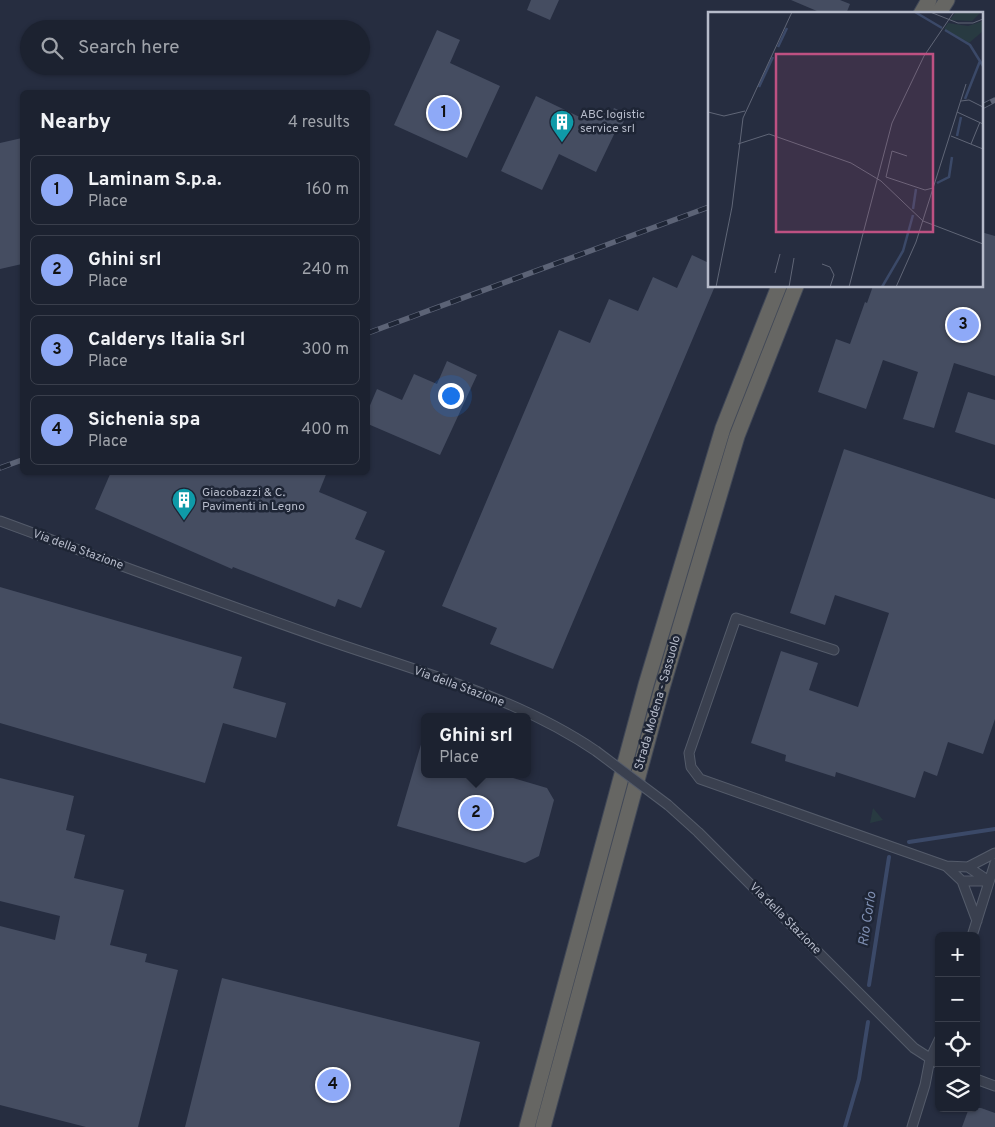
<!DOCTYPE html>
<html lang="en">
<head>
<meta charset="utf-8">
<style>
	:root { --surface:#1c2230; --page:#292f3c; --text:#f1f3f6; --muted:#a0a4ab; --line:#3a3f4c; --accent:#8ea9f7 }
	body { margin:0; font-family:Overpass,sans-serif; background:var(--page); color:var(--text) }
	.controls { position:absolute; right:15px; bottom:15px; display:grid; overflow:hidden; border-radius:8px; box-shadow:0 1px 4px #0004 }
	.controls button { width:45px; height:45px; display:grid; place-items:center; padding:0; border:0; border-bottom:1px solid var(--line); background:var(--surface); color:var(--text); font:25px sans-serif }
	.you { position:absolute; left:450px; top:395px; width:18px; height:18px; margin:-12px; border:4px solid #fff; border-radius:50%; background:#1a73e8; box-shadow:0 0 0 8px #1a73e833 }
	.badge { display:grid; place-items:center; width:32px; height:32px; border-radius:50%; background:var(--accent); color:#111; font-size:16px; font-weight:700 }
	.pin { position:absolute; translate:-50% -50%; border:2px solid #fff; box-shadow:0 1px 5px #0006 }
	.popup { position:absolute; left:421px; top:713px; width:110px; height:65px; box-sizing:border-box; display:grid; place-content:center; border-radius:8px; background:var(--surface); filter:drop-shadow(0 1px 4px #0005); font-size:16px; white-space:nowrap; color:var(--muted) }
	.popup b { font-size:19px; color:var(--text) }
	.popup::after { content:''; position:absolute; left:50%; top:100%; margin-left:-10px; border:10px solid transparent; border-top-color:var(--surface) }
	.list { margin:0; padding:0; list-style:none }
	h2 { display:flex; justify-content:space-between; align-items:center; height:65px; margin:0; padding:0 20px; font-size:21px }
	h2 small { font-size:16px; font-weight:400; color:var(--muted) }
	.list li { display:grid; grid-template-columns:32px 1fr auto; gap:15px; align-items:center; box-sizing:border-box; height:70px; margin:0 10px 10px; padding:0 10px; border:1px solid var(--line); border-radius:8px }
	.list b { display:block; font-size:19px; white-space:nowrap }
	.list p { margin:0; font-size:16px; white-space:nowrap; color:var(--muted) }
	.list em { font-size:16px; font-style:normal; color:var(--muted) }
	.icon { flex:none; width:28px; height:28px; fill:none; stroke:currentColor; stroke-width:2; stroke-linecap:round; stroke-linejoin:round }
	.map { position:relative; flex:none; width:995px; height:1127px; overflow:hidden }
	.search { position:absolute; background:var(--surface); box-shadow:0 1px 4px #0004; left:20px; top:20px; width:350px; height:55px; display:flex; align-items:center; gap:12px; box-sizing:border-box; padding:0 18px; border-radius:28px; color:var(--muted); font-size:19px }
	.panel { position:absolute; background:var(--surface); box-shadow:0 1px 4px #0004; left:20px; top:90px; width:350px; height:385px; border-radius:8px }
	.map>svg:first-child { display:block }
</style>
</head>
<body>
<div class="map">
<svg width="995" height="1127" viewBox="0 0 995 1127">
	<rect width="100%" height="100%" fill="#262d40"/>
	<path fill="#283a41" d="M873 808 883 820 870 823Z"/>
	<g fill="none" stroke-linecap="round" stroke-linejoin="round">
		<path stroke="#3b4968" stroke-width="4" d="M909 842 995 829
			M869 985 889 857
			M845 1127 859 1079 868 1022"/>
	</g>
	<path fill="#454d61" d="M531 0H559L550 20 527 10Z
		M791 0H840L850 4 846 14H824Z
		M437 30 460 40 450 63 500 86 467 158 394 125Z
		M536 96 588 121 594 108 610 116 614 108 627 114 622 125 619 124 596 172 559 154 542 190 501 171Z
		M22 138V264L0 269V143Z
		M981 232 995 236V376L954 363 934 428 903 419 918 372 883 360 866 409 818 392 836 339 850 344 865 302 867 303 873 286H981Z
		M692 255 709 263V286H715L553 669 490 644 497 628 442 606 559 330 590 343 609 299 638 311 653 277 677 288Z
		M447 361 477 375 440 455 368 424V410L377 389 402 400 414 374 437 384Z
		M968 392 995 400V445L955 432Z
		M844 449 995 499V719L983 754 948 742 937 776 924 771 915 798 836 772 835 777 785 761 786 755 751 743 781 651 818 663 809 690 858 707 889 613 835 595 825 625 790 613Z
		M111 472H327L319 492 367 512 355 539 385 551 361 608 338 599 335 607 233 567 232 569 95 509Z
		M0 587 242 657 233 688 286 703 276 738 223 723 205 783 0 723Z
		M422 741H425V774H500L547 788 554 800 539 856 525 863 397 826Z
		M0 778 74 796 66 830 85 835 74 878 124 890 110 945 147 954 145 962 178 970 138 1127H86L0 1105V926L55 940 60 916 0 901Z
		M222 978 480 1042 459 1127H185Z
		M969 1108H981L995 1113V1127H962Z"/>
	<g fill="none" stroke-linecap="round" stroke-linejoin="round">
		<defs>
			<path id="minor" d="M0 521C109 561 218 602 327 640 417 671 517 697 596 751
				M834 650 736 618 689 753 691 767 700 779 946 866 968 867 995 853
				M668 805 698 832 914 1048 939 1064
				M946 866 962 881 977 921
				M968 867 989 881
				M962 881H989
				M972 936 995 863
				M976 1079 995 1086
				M912 1127 925 1085 930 1059 939 1040"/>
			<path id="trunk" d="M921 14 929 0
				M938 14 947 0
				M527 1127 646 685 723 428 779 286
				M543 1127 662 688 737 436 796 286"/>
		</defs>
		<use href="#minor" stroke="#545b6a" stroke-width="11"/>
		<use href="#trunk" stroke="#414857" stroke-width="17"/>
		<use href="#minor" stroke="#3a404f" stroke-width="9"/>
		<use href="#trunk" stroke="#666663" stroke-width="15"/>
		<defs>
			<path id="rail" d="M981 107 995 100
				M368 333 709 207
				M0 468 22 460"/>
		</defs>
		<use href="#rail" stroke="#5c6376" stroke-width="5.5"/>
		<use href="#rail" stroke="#1e2535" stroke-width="4" stroke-dasharray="11" stroke-linecap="butt"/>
		<defs>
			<path id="minor-bridge" d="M596 751 668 805"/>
		</defs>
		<use href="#minor-bridge" stroke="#545b6a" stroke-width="11" stroke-linecap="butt"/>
		<use href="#minor-bridge" stroke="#3a404f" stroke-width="9"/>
	</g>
	<defs>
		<symbol id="building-pin" viewBox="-11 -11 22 30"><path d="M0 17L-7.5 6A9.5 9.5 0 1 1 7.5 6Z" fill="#0f9aa8" stroke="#1e2535"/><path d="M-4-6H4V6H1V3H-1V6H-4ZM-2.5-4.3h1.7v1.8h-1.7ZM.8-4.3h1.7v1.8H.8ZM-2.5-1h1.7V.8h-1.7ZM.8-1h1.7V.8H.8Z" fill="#fff"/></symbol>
	</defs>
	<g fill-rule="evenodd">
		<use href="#building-pin" x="548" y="108" width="28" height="38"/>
		<use href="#building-pin" x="170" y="486" width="28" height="38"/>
	</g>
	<g text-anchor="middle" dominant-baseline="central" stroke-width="5" stroke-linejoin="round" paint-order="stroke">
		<g font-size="12" fill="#b6bbca" stroke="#1e2535" text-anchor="start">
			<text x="580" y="115">ABC logistic<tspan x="580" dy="14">service srl</tspan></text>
			<text x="202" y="493">Giacobazzi &amp; C.<tspan x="202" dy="14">Pavimenti in Legno</tspan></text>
		</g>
		<g font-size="12" fill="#b6bbca" stroke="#1e2535">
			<text transform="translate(78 550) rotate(20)">Via della Stazione</text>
			<text transform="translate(459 687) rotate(20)">Via della Stazione</text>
			<text transform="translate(658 703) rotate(-74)">Strada Modena - Sassuolo</text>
			<text transform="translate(785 919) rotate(45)">Via della Stazione</text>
		</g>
		<g font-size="14" font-style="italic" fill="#7e8eb1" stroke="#1e2535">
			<text transform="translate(868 919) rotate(-81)">Rio Corlo</text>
		</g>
	</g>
	<g transform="translate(708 12)">
		<rect width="275" height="275" fill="#262d40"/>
		<path d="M248 0H271L272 1 264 9 242 8ZM275 9V19L261 31 236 17 240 11 260 14Z" fill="#283a41"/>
		<path fill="none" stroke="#3b4968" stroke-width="2.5" d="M207 0 234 16M237 18 262 33 275 54M70 35 79 16M51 75 65 45M257 87 272 49M249 124 253 105M229 171 241 165 244 145M205 197 208 177M174 275 195 239 205 203"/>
		<path fill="none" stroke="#606677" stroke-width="1" d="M222 0 250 11H265L275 7M253 89 261 88 275 95M0 100 16 104 37 99M249 100 275 112M243 124 275 137M30 132 61 122 143 151 173 169 215 209 275 232M263 132 272 110M199 144 184 139 178 165 217 178 225 176M114 252 122 255 126 263 122 275M67 261 72 242M8 275 24 195 35 106 84 0M81 275 86 246M141 275 184 111 216 44 246 0M188 275 208 230 258 72"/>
		<path fill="#be5182" fill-opacity="0.15" stroke="#be5182" stroke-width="2.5" d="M68 42H225V220H68Z"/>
		<rect width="275" height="275" fill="none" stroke="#b6bbca" stroke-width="2.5"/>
	</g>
</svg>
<div class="controls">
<button>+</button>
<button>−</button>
<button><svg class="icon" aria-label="locate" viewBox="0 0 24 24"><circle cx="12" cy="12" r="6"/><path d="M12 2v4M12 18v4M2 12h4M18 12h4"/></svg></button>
<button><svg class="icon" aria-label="layers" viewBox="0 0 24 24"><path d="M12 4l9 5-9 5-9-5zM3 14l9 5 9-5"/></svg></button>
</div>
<div class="you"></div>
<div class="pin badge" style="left:444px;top:113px">1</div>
<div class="pin badge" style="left:476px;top:813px">2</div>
<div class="popup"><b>Ghini srl</b>Place</div>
<div class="pin badge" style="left:963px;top:325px">3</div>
<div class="pin badge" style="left:333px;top:1085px">4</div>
<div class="search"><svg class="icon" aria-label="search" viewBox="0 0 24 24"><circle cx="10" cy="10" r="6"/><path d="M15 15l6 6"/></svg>Search here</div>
<section class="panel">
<h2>Nearby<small>4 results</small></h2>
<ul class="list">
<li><span class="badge">1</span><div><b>Laminam S.p.a.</b><p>Place</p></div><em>160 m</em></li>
<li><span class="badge">2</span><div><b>Ghini srl</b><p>Place</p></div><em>240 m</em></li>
<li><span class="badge">3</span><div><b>Calderys Italia Srl</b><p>Place</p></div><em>300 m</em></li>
<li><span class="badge">4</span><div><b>Sichenia spa</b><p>Place</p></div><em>400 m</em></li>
</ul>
</section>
</div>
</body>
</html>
